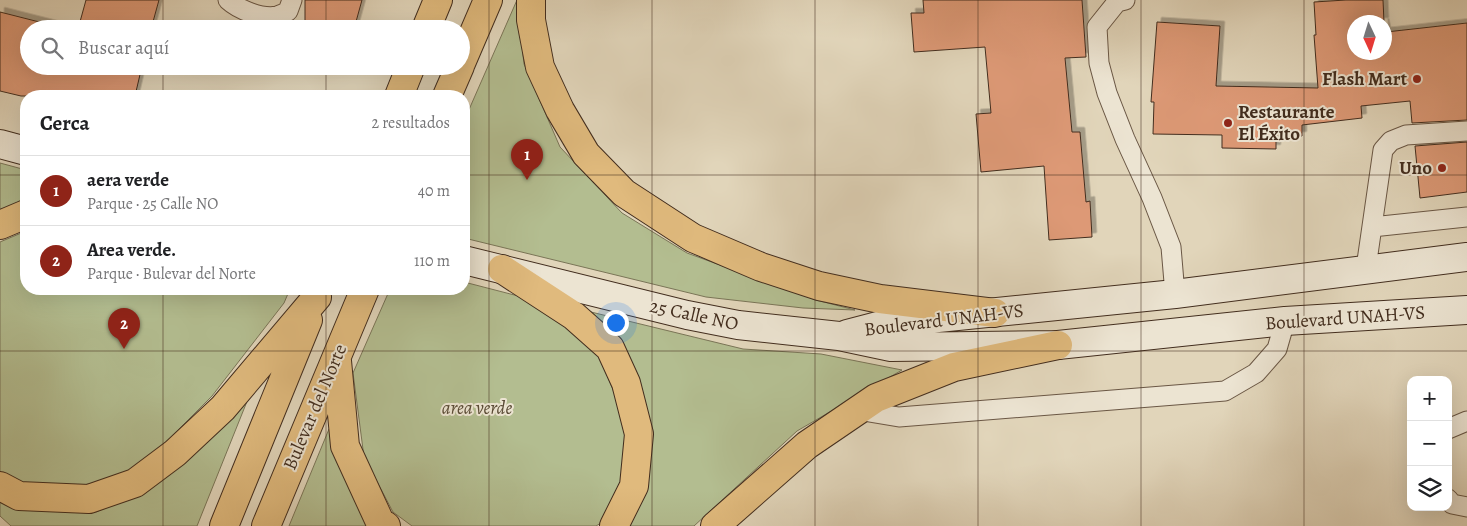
<!DOCTYPE html>
<html lang="es">
<head>
<meta charset="utf-8">
<style>
	:root { --surface:#fff; --page:#f6f6f6; --text:#202124; --muted:#757577; --line:#e0e0e0; --accent:#8f2418 }
	body { margin:0; font-family:Alegreya,serif; background:var(--page); color:var(--text) }
	.controls { position:absolute; right:15px; bottom:15px; display:grid; overflow:hidden; border-radius:10px; box-shadow:0 5px 20px #0002 }
	.controls button { width:45px; height:45px; display:grid; place-items:center; padding:0; border:0; border-bottom:1px solid var(--line); background:var(--surface); color:var(--text); font:25px sans-serif }
	.compass { position:absolute; left:1347px; top:15px; width:45px; height:45px; border-radius:50%; background:var(--surface); box-shadow:0 5px 20px #0002; rotate:176deg }
	.you { position:absolute; left:615px; top:322px; width:18px; height:18px; margin:-12px; border:4px solid #fff; border-radius:50%; background:#1a73e8; box-shadow:0 0 0 8px #1a73e833 }
	.badge { display:grid; place-items:center; width:32px; height:32px; border-radius:50%; background:var(--accent); color:#fff; font-size:16px; font-weight:700 }
	.pin { position:absolute; translate:-50% -41px; filter:drop-shadow(0 1px 2px #0008) }
	.pin::after { content:''; position:absolute; top:26px; width:18px; height:15px; background:inherit; clip-path:polygon(0 0,100% 0,50% 100%) }
	.list { margin:0; padding:0; list-style:none }
	h2 { display:flex; justify-content:space-between; align-items:center; height:65px; margin:0; padding:0 20px; font-size:21px }
	h2 small { font-size:16px; font-weight:400; color:var(--muted) }
	.list li { display:grid; grid-template-columns:32px 1fr auto; gap:15px; align-items:center; box-sizing:border-box; height:70px; padding:0 20px; border-top:1px solid var(--line) }
	.list b { display:block; font-size:19px; white-space:nowrap }
	.list p { margin:0; font-size:16px; white-space:nowrap; color:var(--muted) }
	.list em { font-size:16px; font-style:normal; color:var(--muted) }
	.icon { flex:none; width:28px; height:28px; fill:none; stroke:currentColor; stroke-width:2; stroke-linecap:round; stroke-linejoin:round }
	.map { position:relative; flex:none; width:1467px; height:526px; overflow:hidden }
	.search { position:absolute; background:var(--surface); box-shadow:0 5px 20px #0002; left:20px; top:20px; width:450px; height:55px; display:flex; align-items:center; gap:12px; box-sizing:border-box; padding:0 18px; border-radius:28px; color:var(--muted); font-size:19px }
	.panel { position:absolute; background:var(--surface); box-shadow:0 5px 20px #0002; left:20px; top:90px; width:450px; height:205px; border-radius:20px }
	.map>svg:first-child { display:block }
</style>
</head>
<body>
<div class="map">
<svg width="1467" height="526" viewBox="0 0 1467 526">
	<defs>
		<filter id="shadow"><feDropShadow dx="4.5" dy="-4.5" stdDeviation="0" flood-color="#0004"/></filter>
	</defs>
	<rect width="100%" height="100%" fill="#e1d5ba"/>
	<filter id="stains"><feTurbulence type="fractalNoise" baseFrequency=".004" numOctaves="4"/><feColorMatrix values="0 0 0 0 .2 0 0 0 0 .09 0 0 0 0 .02 0 0 0 .5 -.17"/></filter>
	<radialGradient id="worn" r=".72"><stop offset=".6" stop-color="#630" stop-opacity="0"/><stop offset="1" stop-color="#630" stop-opacity=".3"/></radialGradient>
	<path fill="#b3bd90" stroke="#7a7557" d="M517 0 524 64 560 147 622 213 687 253 816 300 855 310 803 308 706 297 464 238V121Z
		M0 163 26 170V201L0 211Z
		M26 231V289H290L284 303 212 396 165 443 127 473 87 487 25 484 0 472V242Z
		M464 282 522 297 569 326 600 358 616 397 626 433 623 479 601 523 596 526H412L393 512 364 457 353 373 390 289H464Z
		M591 312 743 349 821 354 902 370 797 431 694 526H628L648 484 650 426Z
		M252 389 197 526H11L0 516V499L21 509 96 512 143 492Z
		M329 429 333 448 368 526H289Z"/>
	<path fill="#dd9976" stroke="#422d1e" filter="url(#shadow)" d="M86 0H159L151 29H78Z
		M305 0H362L354 29H330L305 21Z
		M923 0H1082L1086 57 1065 58 1072 132H1080L1086 202 1090 201 1092 237 1049 240 1044 166 981 172 976 114 991 113 985 47 914 52 911 13H924Z
		M1346 0H1383L1384 22H1354V52H1384V23L1386 32 1467 23V120L1412 123 1410 101 1361 106 1362 118 1302 125V136H1276V149L1222 148V135L1153 134 1154 102H1151L1157 22 1220 26 1216 86 1318 88 1314 35H1316L1314 2Z
		M0 12 67 29H29V66H142L135 96H21L0 91Z
		M1467 142V192L1420 198 1415 146Z"/>
	<g fill="none" stroke-linecap="round" stroke-linejoin="round">
		<defs>
			<path id="lane" d="M228 0C239 10 262 19 277 16 281 15 285 13 288 11L292 0
				M1125 0 1117 2 1097 27 1099 63 1107 93 1125 139 1152 198 1171 247 1175 294
				M1372 227 1467 217
				M1366 268 1383 150 1391 141 1406 135 1467 131
				M857 410 899 417 1225 391 1256 373 1277 349 1285 321
				M1448 429 1467 421
				M1448 499 1452 504 1467 507"/>
			<path id="secondary" d="M0 144 26 151
				M464 260 687 315 738 325 839 336 891 347 1058 345 1285 321 1467 310
				M847 334 889 323 1175 294 1467 257"/>
			<path id="highway" d="M531 0V20L540 67 560 110 586 154 624 193 693 238 761 267 819 286 880 299 995 313
				M426 29 438 0
				M461 63 488 0
				M399 96 411 66
				M447 96 460 66
				M0 225 26 214
				M502 269 574 316 610 348 626 383 639 434 634 486 614 526
				M337 361 345 446 380 522 386 526
				M0 486 19 496 89 499 135 483 175 453 223 408 317 297
				M224 526 308 320
				M266 526 365 289
				M715 526 807 445 876 398 954 367 1058 345"/>
		</defs>
		<use href="#lane" stroke="#6a5745" stroke-width="21"/>
		<use href="#secondary" stroke="#422d1e" stroke-width="30"/>
		<use href="#highway" stroke="#422d1e" stroke-width="30"/>
		<use href="#lane" stroke="#ece4d2" stroke-width="19"/>
		<use href="#secondary" stroke="#ece4d2" stroke-width="28"/>
		<use href="#highway" stroke="#e0ba7d" stroke-width="28"/>
	</g>
	<path fill="none" stroke="#422d1e" stroke-width="1" stroke-opacity="0.55" d="M163 0V29M326 0V29M489 0V526M652 0V526M815 0V526M978 0V526M1141 0V526M1304 0V526M163 66V96M326 66V96M0 175H26M464 175H1467M163 289V526M326 289V526M0 351H1467"/>
	<g fill="#8f2418" stroke="#ece4d2" stroke-width="2">
		<circle cx="1417" cy="79" r="5"/>
		<circle cx="1228" cy="123" r="5"/>
		<circle cx="1442" cy="168" r="5"/>
	</g>
	<g text-anchor="middle" dominant-baseline="central" stroke-width="4" stroke-linejoin="round" paint-order="stroke">
		<g font-size="19" font-weight="bold" fill="#422d1e" stroke="#ece4d2" text-anchor="end">
			<text x="1407" y="79">Flash Mart</text>
			<text x="1238" y="112" text-anchor="start">Restaurante<tspan x="1238" dy="22">El Éxito</tspan></text>
			<text x="1432" y="168">Uno</text>
		</g>
		<g font-size="19" fill="#422d1e" stroke="#ece4d2">
			<text transform="translate(694 315) rotate(12)">25 Calle NO</text>
			<text transform="translate(1345 318) rotate(-4)">Boulevard UNAH-VS</text>
			<text transform="translate(944 320) rotate(-7)">Boulevard UNAH-VS</text>
			<text transform="translate(315 407) rotate(-67)">Bulevar del Norte</text>
		</g>
		<g font-size="19" font-style="italic" fill="#594a35" stroke="#ece4d2">
			<text x="477" y="408">area verde</text>
		</g>
	</g>
	<rect width="100%" height="100%" filter="url(#stains)"/>
	<rect width="100%" height="100%" fill="url(#worn)"/>
</svg>
<div class="controls">
<button>+</button>
<button>−</button>
<button><svg class="icon" aria-label="layers" viewBox="0 0 24 24"><path d="M12 4l9 5-9 5-9-5zM3 14l9 5 9-5"/></svg></button>
</div>
<svg class="compass" viewBox="-18 -18 36 36"><path d="M0-13l5 13h-10z" fill="#e53935"/><path d="M0 13l5-13h-10z" fill="#757577"/></svg>
<div class="you"></div>
<div class="pin badge" style="left:527px;top:180px">1</div>
<div class="pin badge" style="left:124px;top:349px">2</div>
<div class="search"><svg class="icon" aria-label="search" viewBox="0 0 24 24"><circle cx="10" cy="10" r="6"/><path d="M15 15l6 6"/></svg>Buscar aquí</div>
<section class="panel">
<h2>Cerca<small>2 resultados</small></h2>
<ul class="list">
<li><span class="badge">1</span><div><b>aera verde</b><p>Parque · 25 Calle NO</p></div><em>40 m</em></li>
<li><span class="badge">2</span><div><b>Area verde.</b><p>Parque · Bulevar del Norte</p></div><em>110 m</em></li>
</ul>
</section>
</div>
</body>
</html>
